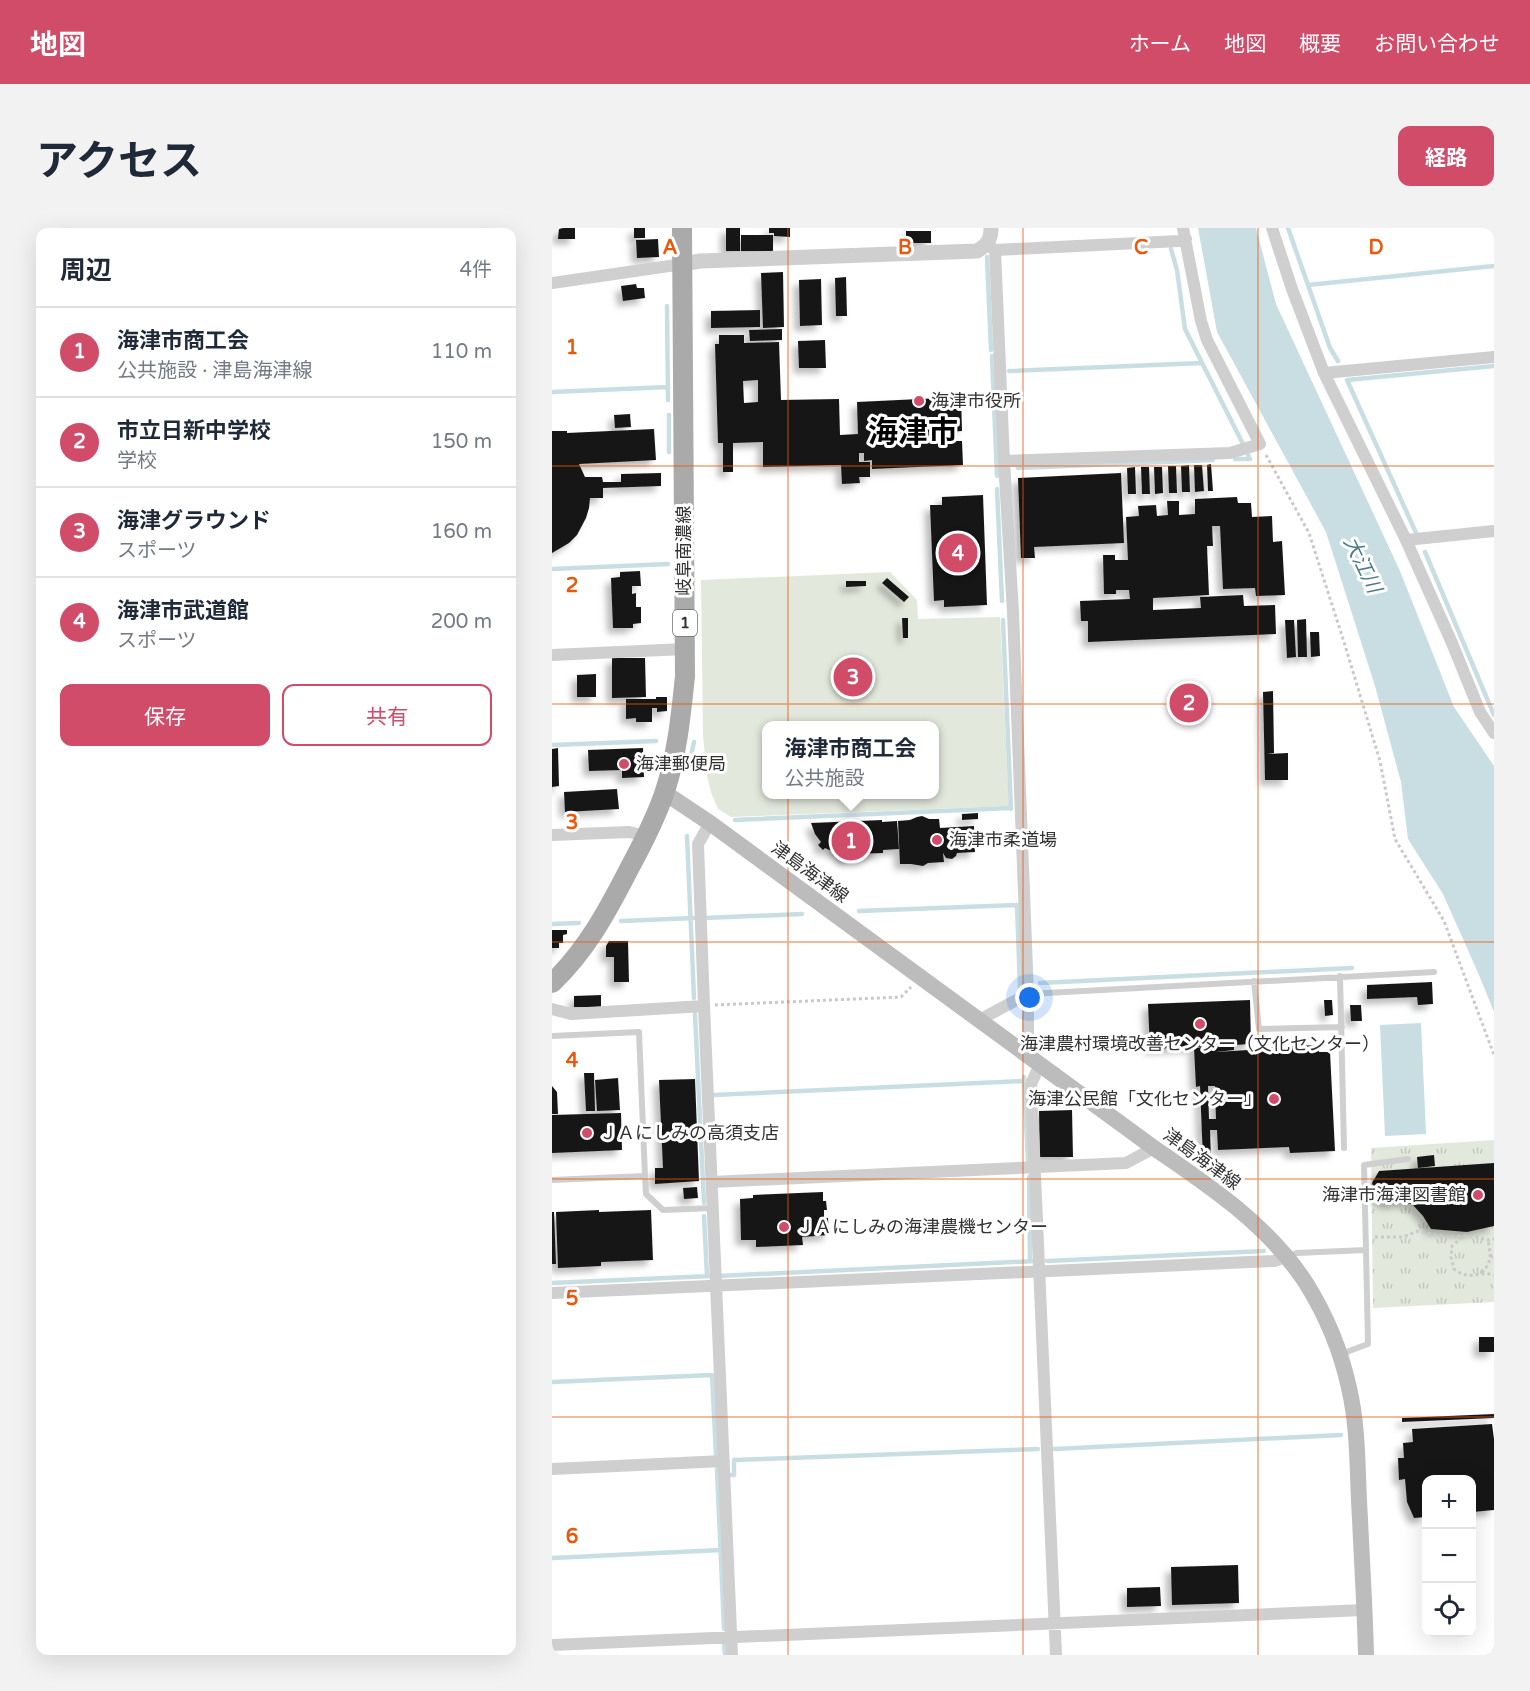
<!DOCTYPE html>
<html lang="ja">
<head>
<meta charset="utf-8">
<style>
	:root { --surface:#fff; --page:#f2f2f3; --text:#1f2937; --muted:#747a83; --line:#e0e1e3; --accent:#d04c69 }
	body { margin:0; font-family:"Varela Round","Noto Sans JP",sans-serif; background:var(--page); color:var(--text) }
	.controls { position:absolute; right:18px; bottom:18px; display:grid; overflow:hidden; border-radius:12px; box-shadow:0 6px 24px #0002 }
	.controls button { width:54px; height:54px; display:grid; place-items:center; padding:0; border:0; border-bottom:2px solid var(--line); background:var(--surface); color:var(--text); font:30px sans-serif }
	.you { position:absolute; left:478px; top:770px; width:21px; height:21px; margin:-15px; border:4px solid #fff; border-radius:50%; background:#1a73e8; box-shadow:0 0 0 9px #1a73e833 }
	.badge { display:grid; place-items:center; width:39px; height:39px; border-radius:50%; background:var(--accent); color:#fff; font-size:20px; font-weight:700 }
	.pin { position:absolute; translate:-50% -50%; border:3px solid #fff; box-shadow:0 2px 6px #0006 }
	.popup { position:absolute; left:210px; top:493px; width:177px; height:78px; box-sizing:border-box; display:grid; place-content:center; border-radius:12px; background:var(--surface); filter:drop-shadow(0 2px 4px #0005); font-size:20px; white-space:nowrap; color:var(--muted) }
	.popup b { font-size:22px; color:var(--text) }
	.popup::after { content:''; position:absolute; left:50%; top:100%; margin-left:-12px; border:12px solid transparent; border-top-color:var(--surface) }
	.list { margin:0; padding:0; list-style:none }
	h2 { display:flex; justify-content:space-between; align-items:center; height:78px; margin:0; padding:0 24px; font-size:26px }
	h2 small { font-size:20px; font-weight:400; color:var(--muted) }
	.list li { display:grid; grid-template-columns:39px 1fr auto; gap:18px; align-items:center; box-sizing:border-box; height:90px; padding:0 24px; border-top:2px solid var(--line) }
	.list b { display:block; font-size:22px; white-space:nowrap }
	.list p { margin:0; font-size:20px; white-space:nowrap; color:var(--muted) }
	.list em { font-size:20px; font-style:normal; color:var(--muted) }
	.actions { display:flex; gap:12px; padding:18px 24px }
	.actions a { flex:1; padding:14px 0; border:2px solid var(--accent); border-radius:12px; text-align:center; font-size:21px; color:var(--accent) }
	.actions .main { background:var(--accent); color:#fff }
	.icon { flex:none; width:33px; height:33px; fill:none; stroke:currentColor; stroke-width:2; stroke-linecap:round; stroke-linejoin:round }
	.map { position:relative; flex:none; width:942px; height:1427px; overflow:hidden; border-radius:12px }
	header { display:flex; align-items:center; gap:36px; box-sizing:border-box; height:84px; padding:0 30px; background:var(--accent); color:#fff }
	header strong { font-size:28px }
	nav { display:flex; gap:33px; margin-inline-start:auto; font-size:21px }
	.intro { display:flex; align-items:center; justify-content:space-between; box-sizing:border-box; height:144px; padding:0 36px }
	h1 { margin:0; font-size:42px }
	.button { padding:15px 27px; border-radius:12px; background:var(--accent); color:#fff; font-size:21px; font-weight:700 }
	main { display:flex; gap:36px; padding:0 36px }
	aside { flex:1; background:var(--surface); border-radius:12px; box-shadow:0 6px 24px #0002 }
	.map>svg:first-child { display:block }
</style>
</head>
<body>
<header>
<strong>地図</strong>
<nav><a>ホーム</a><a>地図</a><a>概要</a><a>お問い合わせ</a></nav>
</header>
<div class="intro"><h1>アクセス</h1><a class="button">経路</a></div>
<main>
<aside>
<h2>周辺<small>4件</small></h2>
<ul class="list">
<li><span class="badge">1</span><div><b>海津市商工会</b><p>公共施設 · 津島海津線</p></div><em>110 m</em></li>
<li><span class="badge">2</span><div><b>市立日新中学校</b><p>学校</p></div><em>150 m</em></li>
<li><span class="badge">3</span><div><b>海津グラウンド</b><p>スポーツ</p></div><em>160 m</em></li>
<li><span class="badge">4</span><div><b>海津市武道館</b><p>スポーツ</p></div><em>200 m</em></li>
</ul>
<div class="actions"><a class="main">保存</a><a>共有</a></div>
</aside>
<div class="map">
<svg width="942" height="1427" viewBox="0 0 942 1427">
	<defs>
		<pattern id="park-tufts" width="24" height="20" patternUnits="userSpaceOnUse" patternTransform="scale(1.5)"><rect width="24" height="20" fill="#e3e8dc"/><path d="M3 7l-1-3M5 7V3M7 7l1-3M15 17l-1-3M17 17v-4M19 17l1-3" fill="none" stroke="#c3c7bd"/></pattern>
		<filter id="shadow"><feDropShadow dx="-5.5" dy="5.5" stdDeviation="3" flood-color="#0004"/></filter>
	</defs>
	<rect width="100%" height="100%" fill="#fff"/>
	<path fill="url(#park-tufts)" d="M942 912V1074L821 1080 819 920Z"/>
	<path fill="#e3e8dc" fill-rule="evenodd" d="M338 344 365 372 366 391 448 389 457 578 179 589 166 581 159 564 155 548 151 507 149 352ZM215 498H383V566H215Z"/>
	<path fill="#c9dee3" d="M646 0H704L724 76 848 343 902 479 942 538V784L927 747 891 666 856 611 849 554 823 458 774 304 665 104Z
		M869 795 874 906 833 908 828 797Z"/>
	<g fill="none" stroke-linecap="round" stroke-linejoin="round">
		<path stroke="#c9dee3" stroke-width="4.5" d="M736 0 756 57 942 38
			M619 21 625 42 633 101 690 214
			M435 29 439 122
			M756 57 778 120 786 133
			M115 78 116 172
			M440 128 445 248
			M457 143 650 135
			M0 164 116 159
			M117 187V224
			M683 231H698L696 227
			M466 240 661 232
			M445 261 450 373
			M865 307 795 152 942 138
			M873 324 942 487
			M0 341 116 336
			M451 392 459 581
			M0 517 104 513
			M136 541 142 514
			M183 592 459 580
			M135 608 142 770
			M307 683 465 677 468 760
			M152 690 250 686
			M69 693 142 690
			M0 696 27 695
			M488 755 800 740
			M143 786 152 975
			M472 853 476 933
			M161 867 472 853V849
			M477 949 478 1033
			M152 988 155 1048
			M495 1033 712 1023
			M167 1048 483 1033
			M0 1055 159 1048
			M0 1154 160 1147 164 1227
			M502 1221 789 1207
			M165 1241 172 1401
			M179 1247H182V1232L486 1221
			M0 1330 168 1322
			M172 1416 173 1427"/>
	</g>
	<path fill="#191919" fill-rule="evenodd" filter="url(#shadow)" d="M7 0H23V11H6Z
		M82 0H93V10H82Z
		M174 0H188V23H174Z
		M217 0H238V9L222 8V5H217Z
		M354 3H379V15H354Z
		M189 7H221V23H189Z
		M106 11 107 29 85 30 84 12Z
		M231 44 232 99 211 100 209 45Z
		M294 49 295 88H284L283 50Z
		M269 51 270 97 248 98 247 52Z
		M84 56 85 60H92L93 70 71 73 69 58Z
		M208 82V99L159 100V83Z
		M230 101V112L198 113 197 102Z
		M167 107H192V115L227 114 229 172 287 171 288 207 306 206 305 174 409 169 410 203 397 204 398 213H410L411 237 320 241V232L312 233V225H307V234H318V249H307L308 255 290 256 289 237 211 239V214L181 215V244H171V215H166L163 116H167ZM206 152V174L192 175 191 153Z
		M273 112 274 140H247L246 113Z
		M78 186 79 199 63 200 62 187Z
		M102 201 104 232 27 236 33 249H50L51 254H69V246L109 245V258L51 260V270H38L37 280 34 290 25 307 17 315 0 325V203H15V205Z
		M659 236 661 263H656L655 237Z
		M637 237 638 264H630L629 238Z
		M642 237H650L652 263 643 264Z
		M616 238H624L625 265H617Z
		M583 239 584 266H576L575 240Z
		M589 239H597L598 266H590Z
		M602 239H610L611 265 603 266Z
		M569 245 572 315 482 319 483 330H469L466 250Z
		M431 267 435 377 392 379V372L382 373 378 277H390V269Z
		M685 269 686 275H699L700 289 720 288 721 314 730 313 733 367 704 368 703 360 671 361 668 298H660L661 318H655L657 367 601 370V382L649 380 648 369 691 367 692 378 723 377 724 406 536 414V393H529L528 373 578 371 577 362H564V366H552L551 327H563V332H576L574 289 587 288 586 278 604 277 605 288 616 287 615 273H627V287L643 286V271Z
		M88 343 89 358H80V366L84 365V379H89V395L81 396V400H61L59 350 68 349V344Z
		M335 350 357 369 352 374 330 355Z
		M294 353H314V358L294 359Z
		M350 390H356V410H351Z
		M754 391 755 429H746L745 392Z
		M733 392H742L744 429 735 430Z
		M758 404H767L768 428 759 429Z
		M60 430H93L94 469 60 470Z
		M44 446V469H25V447Z
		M721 463 722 525 715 526 736 525V552H713L711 464Z
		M104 469H115V483L105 484V480H100V494H84V490L74 491V471H104Z
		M6 520 7 558 0 559V521Z
		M91 520 92 549 70 550V542L37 543 36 522Z
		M65 561 67 581 13 584 12 564Z
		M426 585V591L410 592V586Z
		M370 588 377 591H387L388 600 422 598 423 624 405 625 404 628 400 631 394 630 391 625 392 634 376 635 371 638 359 636H348L346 593 358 592 365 589Z
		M330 592V594L345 593 347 621 331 622V625L300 626 298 631 291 632 289 627 273 620 271 622 266 617 269 614 263 606 259 595Z
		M0 702H15V706L11 707V715H7V720H0Z
		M57 713H76L77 754H62V729H54V718Z
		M880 754 881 776 866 777 865 769 815 771V757Z
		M49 767V779H22V768Z
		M698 772 699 816 682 817V822L664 824 696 822V820L767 817V824H778L783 923 738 925 737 919 666 922 665 902H658L659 931 651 932 648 858 644 859 642 820 664 818 598 821 596 776ZM656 858H663L664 891H657Z
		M772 772H780L781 787 773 788Z
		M798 777H809L810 793H799Z
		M32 845H42L43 883H34Z
		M66 850 68 882 45 883 43 852Z
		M143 851 147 953 103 956V940H111L107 852Z
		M0 858 5 864 6 886H0Z
		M520 882 521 929H488L487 883Z
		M69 885 70 922 0 925V887Z
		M882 927 883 938 866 940 865 929Z
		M942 935V998L915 1004 879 1001 871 988 860 976 847 974 840 976 831 974 825 968 820 955 827 943Z
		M145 959 146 970 132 971 131 960Z
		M271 964V973H274L275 982H272V990H276L277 1007 250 1009 251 1017 204 1019V1012H189L188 971 201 970V967Z
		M47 982V984L99 982 101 1032 49 1034V1038L6 1040 4 984Z
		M0 984H2L4 1036H0Z
		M927 1109H942V1124H927Z
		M942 1186V1190L850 1194V1190Z
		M940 1196 942 1211V1282L920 1284V1252H874V1289L862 1290 855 1274 853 1251 847 1252 846 1230H852L851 1215 861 1214 860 1201Z
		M686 1337 687 1375 620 1377 619 1339Z
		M608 1359 609 1378 575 1379V1360Z"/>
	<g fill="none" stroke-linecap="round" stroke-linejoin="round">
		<path stroke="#c9c9c9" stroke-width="3" stroke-dasharray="3 3" stroke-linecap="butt" d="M714 227 757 305 792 414 828 533 843 611 892 693 942 827
			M163 777 349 769 359 759
			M823 1009H851L866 1003 895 1009 911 1008 924 1009 936 1012 942 1011
			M910 1009 900 1018 899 1029 902 1041C919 1054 925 1042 942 1047
			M930 1045C940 1033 939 1028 936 1012"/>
		<path stroke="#cfcfcf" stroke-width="6" d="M788 748 792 920
			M702 753 707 801 790 799
			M476 766 882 744
			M0 808 87 804 93 948
			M0 952 93 948 94 966 111 982 161 980
			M814 1022 812 937 856 931
			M737 1028 745 1025 814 1022 816 1116 797 1123 789 1128"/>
		<path stroke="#cfcfcf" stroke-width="12" d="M720 0 740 61 772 145 854 312 900 415 928 484 942 505
			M435 17 443 22 452 233 461 384 476 766V812L474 826
			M443 22 627 13 634 11
			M0 55 131 36
			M772 145 942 129
			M452 233 678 225 708 216 655 112 649 93 631 0
			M854 312 942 303
			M0 427 133 421
			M0 607 77 604 94 608
			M152 778 180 1427
			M0 781 19 786 152 778 146 616 158 595
			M427 792 476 766
			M489 838 484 845 479 856 504 1427
			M160 954 574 935 602 920
			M0 1065 722 1033 733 1029
			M0 1241 172 1233
			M0 1417 812 1382"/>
		<path stroke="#cfcfcf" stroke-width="15" d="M131 36 148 33 425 23C435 17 439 12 439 0"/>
		<path stroke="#bcbcbc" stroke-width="16" d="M113 565 158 595 602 920C658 958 717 998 754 1055 774 1087 789 1123 797 1160 807 1202 805 1248 808 1291 810 1336 813 1382 814 1427"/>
		<path stroke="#aaa" stroke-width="20" d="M0 755C34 723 56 682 77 641 90 617 103 592 112 566 125 528 129 487 133 448L130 0"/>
	</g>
	<path fill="none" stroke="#e8590c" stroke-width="1.5" stroke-opacity="0.55" d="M236 0V1427M471 0V1427M706 0V1427M0 238H942M0 476H942M0 714H942M0 951H942M0 1189H942"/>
	<g fill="#d04c69" stroke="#fff" stroke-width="2">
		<circle cx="367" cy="173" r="6"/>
		<circle cx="72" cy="536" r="6"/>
		<circle cx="385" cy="612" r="6"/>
		<circle cx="648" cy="796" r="6"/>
		<circle cx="722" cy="871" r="6"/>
		<circle cx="35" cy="905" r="6"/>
		<circle cx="926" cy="967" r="6"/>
		<circle cx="232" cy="999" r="6"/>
	</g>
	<g text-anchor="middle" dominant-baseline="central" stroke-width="6" stroke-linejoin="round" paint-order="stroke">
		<rect fill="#fff" stroke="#707070" stroke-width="1.5" x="121" y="382" width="24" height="26" rx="4.5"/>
		<g font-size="16" font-weight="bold" fill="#323232">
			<text x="133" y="395">1</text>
		</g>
		<g font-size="18" fill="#323232" stroke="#fff" text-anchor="start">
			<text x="379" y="173">海津市役所</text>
			<text x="84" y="536">海津郵便局</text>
			<text x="397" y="612">海津市柔道場</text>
			<text x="648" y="816" text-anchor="middle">海津農村環境改善センター（文化センター）</text>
			<text x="710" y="871" text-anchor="end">海津公民館「文化センター」</text>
			<text x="47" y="905">ＪＡにしみの高須支店</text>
			<text x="914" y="967" text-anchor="end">海津市海津図書館</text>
			<text x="244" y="999">ＪＡにしみの海津農機センター</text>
		</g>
		<g font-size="18" fill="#323232" stroke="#fff">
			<text transform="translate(132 323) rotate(-90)">岐阜南濃線</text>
			<text transform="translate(258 644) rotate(36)">津島海津線</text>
			<text transform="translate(650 931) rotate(36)">津島海津線</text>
		</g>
		<g font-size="20" font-style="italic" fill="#497b8b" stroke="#fff">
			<text transform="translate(810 337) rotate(64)">大江川</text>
		</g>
		<g font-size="30" font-weight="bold" fill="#000" stroke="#fff">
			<text x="361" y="204">海津市</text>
		</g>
	</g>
	<g font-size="20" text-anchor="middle" font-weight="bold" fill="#e8590c" stroke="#fff" stroke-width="6" stroke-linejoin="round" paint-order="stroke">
		<text x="118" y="26">A</text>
		<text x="353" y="26">B</text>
		<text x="589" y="26">C</text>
		<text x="824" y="26">D</text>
		<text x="20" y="126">1</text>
		<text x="20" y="364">2</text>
		<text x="20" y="601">3</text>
		<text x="20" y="839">4</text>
		<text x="20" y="1077">5</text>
		<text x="20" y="1315">6</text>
	</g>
</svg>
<div class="controls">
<button>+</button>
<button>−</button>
<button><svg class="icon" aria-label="locate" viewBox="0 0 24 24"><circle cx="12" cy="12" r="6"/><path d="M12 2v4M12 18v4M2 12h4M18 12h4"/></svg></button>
</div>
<div class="you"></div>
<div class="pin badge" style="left:299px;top:613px">1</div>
<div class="popup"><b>海津市商工会</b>公共施設</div>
<div class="pin badge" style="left:637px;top:475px">2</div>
<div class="pin badge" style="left:301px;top:449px">3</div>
<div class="pin badge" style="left:406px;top:325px">4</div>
</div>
</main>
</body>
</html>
